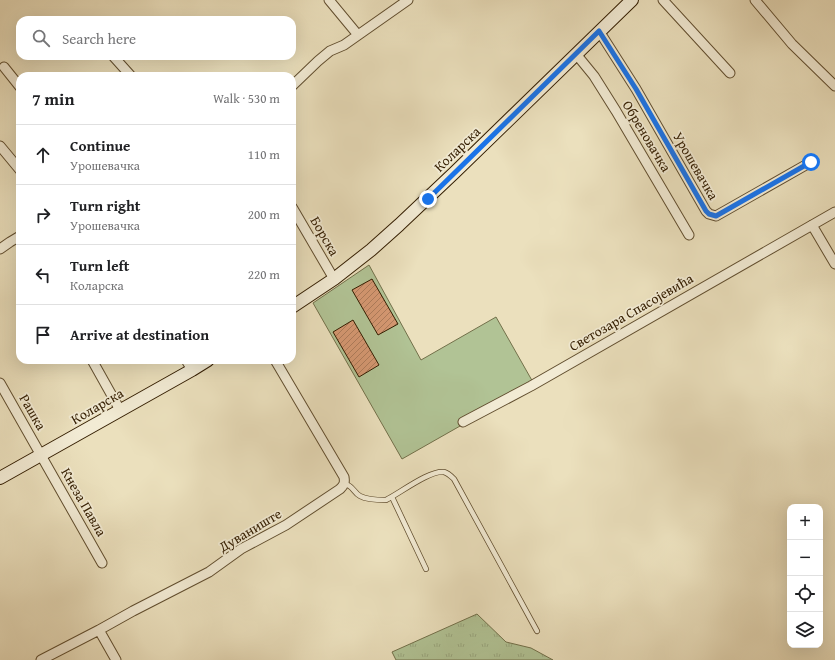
<!DOCTYPE html>
<html lang="en">
<head>
<meta charset="utf-8">
<style>
	:root { --surface:#fff; --page:#f6f6f6; --text:#202124; --muted:#757577; --line:#e0e0e0 }
	body { margin:0; font-family:"Gentium Book Plus",serif; background:var(--page); color:var(--text) }
	.controls { position:absolute; right:12px; bottom:12px; display:grid; overflow:hidden; border-radius:8px; box-shadow:0 4px 16px #0002 }
	.controls button { width:36px; height:36px; display:grid; place-items:center; padding:0; border:0; border-bottom:1px solid var(--line); background:var(--surface); color:var(--text); font:20px sans-serif }
	.stop { position:absolute; width:12px; height:12px; margin:-9px; border:3px solid #1a73e8; border-radius:50%; background:#fff }
	.stop.end { background:#1a73e8; border-color:#fff; box-shadow:0 1px 4px #0008 }
	.list { margin:0; padding:0; list-style:none }
	h2 { display:flex; justify-content:space-between; align-items:center; height:52px; margin:0; padding:0 16px; font-size:17px }
	h2 small { font-size:13px; font-weight:400; color:var(--muted) }
	.list li { display:grid; grid-template-columns:26px 1fr auto; gap:12px; align-items:center; box-sizing:border-box; height:60px; padding:0 16px; border-top:1px solid var(--line) }
	.list b { display:block; font-size:15px; white-space:nowrap }
	.list p { margin:0; font-size:13px; white-space:nowrap; color:var(--muted) }
	.list em { font-size:13px; font-style:normal; color:var(--muted) }
	.icon { flex:none; width:22px; height:22px; fill:none; stroke:currentColor; stroke-width:2; stroke-linecap:round; stroke-linejoin:round }
	.map { position:relative; flex:none; width:835px; height:660px; overflow:hidden }
	.search { position:absolute; background:var(--surface); box-shadow:0 4px 16px #0002; left:16px; top:16px; width:280px; height:44px; display:flex; align-items:center; gap:10px; box-sizing:border-box; padding:0 14px; border-radius:12px; color:var(--muted); font-size:15px }
	.panel { position:absolute; background:var(--surface); box-shadow:0 4px 16px #0002; left:16px; top:72px; width:280px; height:292px; border-radius:12px }
	.map>svg:first-child { display:block }
</style>
</head>
<body>
<div class="map">
<svg width="835" height="660" viewBox="0 0 835 660">
	<defs>
		<pattern id="grass-tufts" width="24" height="20" patternUnits="userSpaceOnUse"><rect width="24" height="20" fill="#b1c395"/><path d="M3 7l-1-3M5 7V3M7 7l1-3M15 17l-1-3M17 17v-4M19 17l1-3" fill="none" stroke="#99a77f"/></pattern>
		<pattern id="building-hatch" width="6" height="6" patternUnits="userSpaceOnUse"><rect width="6" height="6" fill="#d49771"/><path d="M-1 1l2-2M0 6l6-6M5 7l2-2" fill="none" stroke="#ad7b5a"/></pattern>
	</defs>
	<rect width="100%" height="100%" fill="#ebe0bd"/>
	<filter id="stains"><feTurbulence type="fractalNoise" baseFrequency=".005" numOctaves="4"/><feColorMatrix values="0 0 0 0 .2 0 0 0 0 .09 0 0 0 0 .02 0 0 0 .5 -.17"/></filter>
	<radialGradient id="worn" r=".72"><stop offset=".6" stop-color="#630" stop-opacity="0"/><stop offset="1" stop-color="#630" stop-opacity=".3"/></radialGradient>
	<path fill="url(#grass-tufts)" stroke="#72704a" d="M477 614 506 642 531 648 553 660H396L392 652Z"/>
	<path fill="#b1c395" stroke="#72704a" d="M369 265 421 360 496 317 534 384 402 459 313 303Z"/>
	<path fill="url(#building-hatch)" stroke="#331d00" d="M372 279 398 324 378 335 352 290Z
		M353 320 379 365 359 377 333 332Z"/>
	<g fill="none" stroke-linecap="round" stroke-linejoin="round">
		<defs>
			<path id="service" d="M344 484C353 485 353 492 360 496 367 500 378 500 386 500 400 493 430 470 444 472 448 473 451 476 454 479L537 631
				M392 497 426 569"/>
			<path id="minor" d="M329 0 358 35
				M663 0 730 73
				M755 0 792 44 835 86
				M599 31 636 89 706 211 709 214 716 216 811 162
				M576 54 594 76 616 111 689 235
				M113 56 131 76
				M4 67 20 87
				M292 86 318 61 330 51 344 45 408 0
				M0 146 20 170
				M292 207 334 279
				M812 225 835 264
				M0 249 10 242 20 236
				M92 360 120 410
				M186 360 192 370
				M0 383 102 563
				M463 422 531 386 835 212
				M99 630 116 660
				M41 660 99 630 133 611 209 572 241 549 286 525 340 489C344 485 345 483 344 477L275 360"/>
			<path id="secondary" d="M292 307 334 279 371 250 399 225 454 173 632 0
				M0 478 192 370 208 360"/>
		</defs>
		<use href="#service" stroke="#614e2f" stroke-width="6"/>
		<use href="#minor" stroke="#614e2f" stroke-width="11"/>
		<use href="#secondary" stroke="#331d00" stroke-width="14"/>
		<use href="#service" stroke="#f2ebd4" stroke-width="4.5"/>
		<use href="#minor" stroke="#f2ebd4" stroke-width="9"/>
		<use href="#secondary" stroke="#f2ebd4" stroke-width="12"/>
	</g>
	<g fill="none" stroke-linecap="round" stroke-linejoin="round">
		<path stroke="#1a73e8" stroke-width="5" d="M428 199 599 31 636 89 706 211 709 214 716 216 811 162"/>
	</g>
	<g text-anchor="middle" dominant-baseline="central" stroke-width="3.5" stroke-linejoin="round" paint-order="stroke">
		<g font-size="14" fill="#331d00" stroke="#f2ebd4">
			<text transform="translate(647 136) rotate(59)">Обреновачка</text>
			<text transform="translate(457 149) rotate(-44)">Коларска</text>
			<text transform="translate(696 166) rotate(60)">Урошевачка</text>
			<text transform="translate(325 236) rotate(60)">Борска</text>
			<text transform="translate(631 312) rotate(-30)">Светозара Спасојевића</text>
			<text transform="translate(97 406) rotate(-30)">Коларска</text>
			<text transform="translate(33 412) rotate(60)">Рашка</text>
			<text transform="translate(84 502) rotate(60)">Кнеза Павла</text>
			<text transform="translate(250 530) rotate(-31)">Дуваниште</text>
		</g>
	</g>
	<rect width="100%" height="100%" filter="url(#stains)"/>
	<rect width="100%" height="100%" fill="url(#worn)"/>
</svg>
<div class="controls">
<button>+</button>
<button>−</button>
<button><svg class="icon" aria-label="locate" viewBox="0 0 24 24"><circle cx="12" cy="12" r="6"/><path d="M12 2v4M12 18v4M2 12h4M18 12h4"/></svg></button>
<button><svg class="icon" aria-label="layers" viewBox="0 0 24 24"><path d="M12 4l9 5-9 5-9-5zM3 14l9 5 9-5"/></svg></button>
</div>
<div class="stop" style="left:811px;top:162px"></div>
<div class="stop end" style="left:428px;top:199px"></div>
<div class="search"><svg class="icon" aria-label="search" viewBox="0 0 24 24"><circle cx="10" cy="10" r="6"/><path d="M15 15l6 6"/></svg>Search here</div>
<section class="panel">
<h2>7 min<small>Walk · 530 m</small></h2>
<ul class="list">
<li><svg class="icon" aria-label="ahead" viewBox="0 0 24 24"><path d="M12 20V5M6 11l6-6 6 6"/></svg><div><b>Continue</b><p>Урошевачка</p></div><em>110 m</em></li>
<li><svg class="icon" aria-label="right" viewBox="0 0 24 24"><path d="M7 20v-9h11M14 6l5 5-5 5"/></svg><div><b>Turn right</b><p>Урошевачка</p></div><em>200 m</em></li>
<li><svg class="icon" aria-label="left" viewBox="0 0 24 24"><path d="M17 20v-9H6M10 6l-5 5 5 5"/></svg><div><b>Turn left</b><p>Коларска</p></div><em>220 m</em></li>
<li><svg class="icon" aria-label="arrive" viewBox="0 0 24 24"><path d="M6 21V4h12l-3 4 3 4H6"/></svg><div><b>Arrive at destination</b></div></li>
</ul>
</section>
</div>
</body>
</html>
